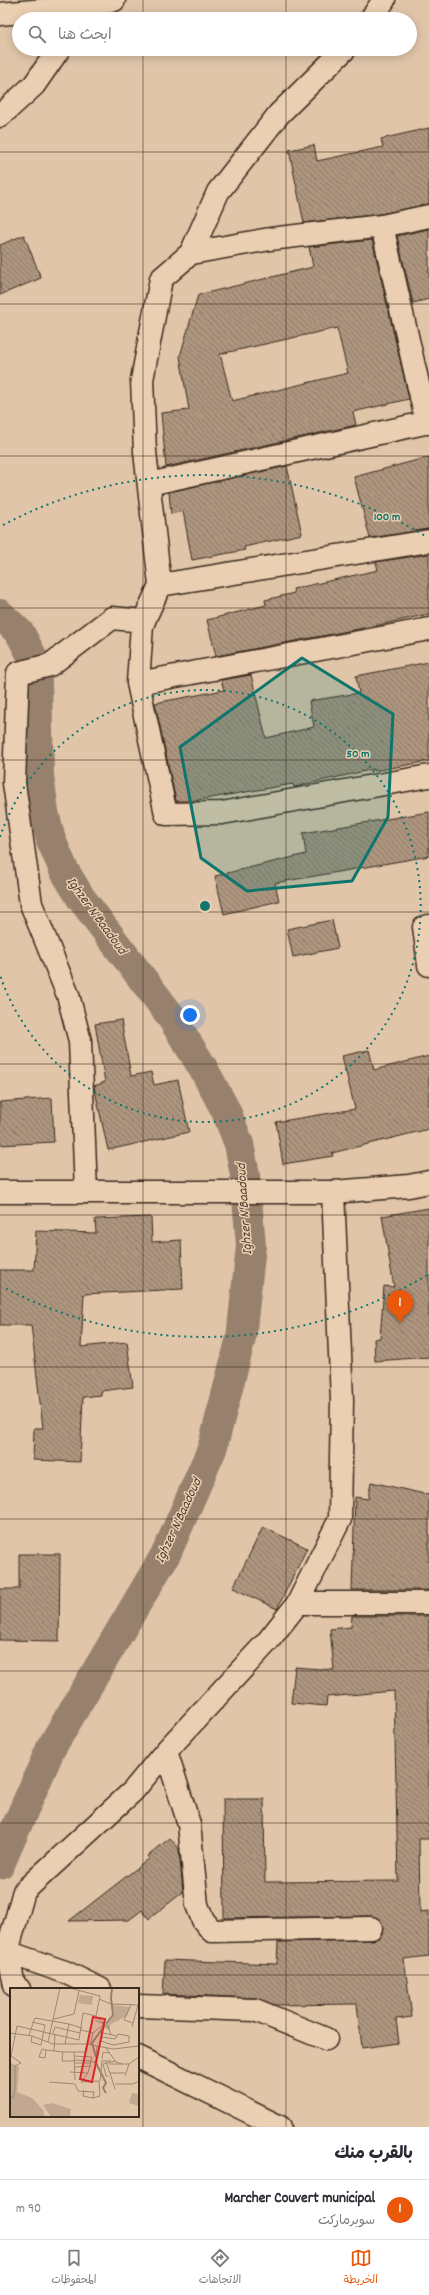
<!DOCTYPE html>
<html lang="ar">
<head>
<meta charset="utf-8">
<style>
	:root { --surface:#fff; --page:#f2f2f3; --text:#2b2b33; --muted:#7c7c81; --line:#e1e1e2; --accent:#ea580c }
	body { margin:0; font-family:Dekko,"Playpen Sans Arabic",sans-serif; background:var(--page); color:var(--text); direction:rtl }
	.you { position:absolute; left:190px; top:1015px; width:14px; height:14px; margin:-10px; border:3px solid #fff; border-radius:50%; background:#1a73e8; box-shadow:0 0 0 6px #1a73e833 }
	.badge { display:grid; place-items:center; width:26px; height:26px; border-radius:50%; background:var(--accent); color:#fff; font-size:13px; font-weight:700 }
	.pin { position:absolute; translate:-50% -33px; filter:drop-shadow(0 1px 2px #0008) }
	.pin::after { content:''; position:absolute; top:21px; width:14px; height:12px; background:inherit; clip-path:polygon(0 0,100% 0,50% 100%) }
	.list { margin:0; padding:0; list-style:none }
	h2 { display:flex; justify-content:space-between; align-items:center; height:52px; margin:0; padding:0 16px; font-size:17px }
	h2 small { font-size:13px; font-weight:400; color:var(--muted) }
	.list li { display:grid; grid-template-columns:26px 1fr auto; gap:12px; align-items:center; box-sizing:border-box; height:60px; padding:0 16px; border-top:1px solid var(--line) }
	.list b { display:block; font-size:15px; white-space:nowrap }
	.list p { margin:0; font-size:13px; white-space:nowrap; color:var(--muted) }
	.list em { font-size:13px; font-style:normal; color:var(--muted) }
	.icon { flex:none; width:22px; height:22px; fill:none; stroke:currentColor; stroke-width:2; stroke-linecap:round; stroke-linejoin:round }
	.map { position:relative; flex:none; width:429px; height:2127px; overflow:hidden; direction:ltr }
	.search { position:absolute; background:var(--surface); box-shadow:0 2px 10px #0003; left:12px; right:12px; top:12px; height:44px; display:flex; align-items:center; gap:10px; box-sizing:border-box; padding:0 14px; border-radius:22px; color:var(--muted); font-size:15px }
	.sheet { height:112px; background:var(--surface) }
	nav { display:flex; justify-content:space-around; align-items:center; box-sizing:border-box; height:56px; border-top:1px solid var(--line); background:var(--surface); font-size:11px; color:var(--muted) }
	nav a { display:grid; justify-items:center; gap:2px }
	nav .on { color:var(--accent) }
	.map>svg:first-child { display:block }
</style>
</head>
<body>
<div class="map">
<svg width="429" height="2127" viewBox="0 0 429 2127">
	<defs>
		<pattern id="building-back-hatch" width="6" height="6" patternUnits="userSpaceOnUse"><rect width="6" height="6" fill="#ad957e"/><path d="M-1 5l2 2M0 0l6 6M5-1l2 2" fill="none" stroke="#8e7a67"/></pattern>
	</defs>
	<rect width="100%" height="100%" fill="#e0c5a9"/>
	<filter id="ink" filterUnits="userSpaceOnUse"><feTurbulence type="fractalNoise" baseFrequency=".025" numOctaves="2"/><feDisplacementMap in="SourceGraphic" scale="8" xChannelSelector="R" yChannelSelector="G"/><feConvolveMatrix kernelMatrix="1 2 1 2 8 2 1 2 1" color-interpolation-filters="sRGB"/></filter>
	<g filter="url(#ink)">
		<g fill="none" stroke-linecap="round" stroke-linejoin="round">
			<path stroke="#98816c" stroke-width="30" d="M0 614 20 633 33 658 37 680 39 775 44 812 51 840 64 870 81 898 170 1015 203 1068 226 1111 239 1144 245 1175 251 1246 241 1338 212 1449 167 1552 51 1748 0 1864"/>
		</g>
		<path fill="url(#building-back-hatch)" stroke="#3b2a1e" fill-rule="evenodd" d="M429 128V204L380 214 304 223 289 150 314 145 317 161 383 147 381 139Z
			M429 229V299L413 303 397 236Z
			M24 235 41 278 0 295V245Z
			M372 240 409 399 353 412 356 425 166 467 161 413 189 410 180 356 198 295 313 267 309 247ZM337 328 348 373 232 401 220 354Z
			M429 457V529L370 538 354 477Z
			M287 466 302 534 244 547 245 550 192 560 183 511 171 514 169 492Z
			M429 554V614L374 626 216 656 207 620 266 605 265 600 294 593 293 589 378 570 376 562Z
			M429 662V761L374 771V769L294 787 293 784 193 801H176L155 703 224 690 221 680 251 675 266 738 314 727 309 701 359 693 356 676Z
			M429 812V856L275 883 279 901 224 914 215 876 306 854 303 833Z
			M332 920 338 948 293 957 287 929Z
			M121 1020 131 1076 151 1072 154 1085 178 1080 189 1132 108 1150 94 1086 105 1082 95 1024Z
			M369 1050 374 1070 429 1056V1129L332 1153 333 1156 283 1164 276 1122 355 1109 342 1056Z
			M52 1098 54 1142 0 1145V1102Z
			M429 1208V1357L375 1361 374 1339 380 1338 384 1286 394 1287 382 1216Z
			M151 1217 152 1242 181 1240 183 1289 84 1294 81 1347 127 1342 133 1387 101 1391V1395L83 1397 80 1462 33 1460 34 1428H43L31 1325H0V1270H34L36 1231 96 1233 95 1219Z
			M371 1482 429 1495V1590H352L355 1497 368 1499Z
			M263 1527 307 1548 277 1609 233 1588Z
			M19 1554H60L59 1641 0 1640V1589H19Z
			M352 1616H429V1839H419L420 1912 429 1911V1956L404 1959 412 2017 396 2019 399 2043 362 2048 357 2004 275 2005 255 1998 163 1994 165 1960 277 1964 278 1942 371 1940 378 1938 382 1934 383 1927 381 1921 371 1916 224 1918 223 1799H264L265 1882 398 1881 394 1691 327 1697 326 1706 291 1703 295 1667 334 1670 330 1629 351 1627Z
			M170 1838 179 1849 183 1892 149 1919 142 1910 129 1920 69 1921 150 1858 148 1856Z"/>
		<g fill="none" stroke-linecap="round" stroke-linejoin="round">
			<defs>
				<path id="minor" d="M0 14 90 6 114 0
					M371 19 384 0
					M345 49 279 114 218 192 191 253 270 239 382 226 429 216
					M0 116 34 85 59 49
					M382 226 427 423
					M191 253 161 279 142 380 145 452 160 585 142 625 138 683 166 814 222 813 429 776
					M149 484 429 422
					M160 585 429 541
					M138 683 429 629
					M429 926 424 927 429 965
					M86 1192 80 1041 68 995 31 904 14 783 18 673 50 665 112 618 144 621
					M333 1192 342 1400 340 1519 298 1603H429
					M166 1751 189 1824 197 1905 203 1920 212 1931 371 1928
					M0 1956 7 1952 65 1972 100 1989
					M19 1989 14 1985 7 1952 24 1891 133 1791 166 1751 268 1641 298 1603
					M138 2006 255 2010 326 2039
					M138 2057 280 2127"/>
				<path id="major" d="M0 1192H333L409 1186 429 1182"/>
			</defs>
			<use href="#minor" stroke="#3b2a1e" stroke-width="25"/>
			<use href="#major" stroke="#3b2a1e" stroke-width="25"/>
			<use href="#minor" stroke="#ebcfb2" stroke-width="22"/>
			<use href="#major" stroke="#ebcfb2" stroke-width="22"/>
		</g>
	</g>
	<path fill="#0f766e" fill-opacity="0.2" stroke="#0f766e" stroke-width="3" stroke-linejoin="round" d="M302 658 393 714 388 817 352 881 247 891 201 858 180 747Z"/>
	<path fill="none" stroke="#3b2a1e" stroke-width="1" stroke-opacity="0.55" d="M143 0V19M286 0V19M143 49V2127M286 49V2127M0 152H429M0 304H429M0 456H429M0 608H429M0 760H429M0 912H429M0 1064H429M0 1215H429M0 1367H429M0 1519H429M0 1671H429M0 1823H429M0 1975H429"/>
	<g fill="none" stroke="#0f766e" stroke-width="2" stroke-dasharray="2 4">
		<path d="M0 837A216 216 0 1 1 0 975"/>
		<path d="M427 1275A431 431 0 0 1 3 1287M3 525A431 431 0 0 1 427 537"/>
	</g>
	<g text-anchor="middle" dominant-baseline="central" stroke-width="3" stroke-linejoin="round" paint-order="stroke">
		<g font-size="14" font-style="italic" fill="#524032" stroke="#ebcfb2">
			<text transform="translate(96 916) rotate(54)">Ighzer N'Baadoud</text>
			<text transform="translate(245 1209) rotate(-94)">Ighzer N'Baadoud</text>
			<text transform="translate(179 1521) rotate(-65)">Ighzer N'Baadoud</text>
		</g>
	</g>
	<g transform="translate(10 1988)">
		<rect width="129" height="129" fill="#e0c5a9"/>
		<path d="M102 17 120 19 117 28 101 36 99 42 94 40 103 29ZM0 74 9 79 7 104 22 110 33 122 35 129H0ZM122 105 129 106V118L119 115Z" fill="#c2a890"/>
		<path d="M42 115 61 121 60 129H41L33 117Z" fill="#c2a890"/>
		<path d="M70 7 83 8 82 17 68 15Z" fill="#c2a890"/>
		<path fill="none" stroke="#98816c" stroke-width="2" d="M96 36 103 27 101 10 102 0M86 69 82 55 95 37M85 73 96 95 93 100 96 105"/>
		<path fill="none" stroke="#9e8771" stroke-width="1" d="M60 0 90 8 86 28 73 25 69 52M89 11 101 16 129 17M121 17 114 32 123 35M44 31 64 26 69 3M85 32 98 38 101 47M22 34 35 37 31 57 21 54 22 48M122 39 128 17M71 42 83 45 80 56M0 45 22 48 43 56H77L103 61 129 58M43 45 45 39 70 45M83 45 94 36 86 28M93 45 107 48M108 46 119 48V54L103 57 91 53 92 49 105 51ZM19 47 25 30 59 36M38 54 50 0M55 56 59 36 72 40M96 60 106 74 112 76H119L129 69M36 62 35 70 29 69 32 61 36 62 53 64H75L76 59M44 63 45 46M53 64 52 73H64M64 64 65 92M64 68 82 69 78 85M92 71 93 64 99 65M64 72 82 73M82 74H86L87 58M96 74 100 85H115M65 75H81M99 76H112M65 79 81 78M100 85 105 101M98 88H96L93 76 105 73M115 88 119 76M90 93 92 73H101M39 94 65 96 68 103 84 104 83 110 90 108 89 93 71 94 78 85 60 84M105 96H123L129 93M74 102 73 108 83 110M0 109 3 110 5 101V78L11 75 1 68 7 38 69 52"/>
		<path fill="#d62828" fill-opacity="0.15" stroke="#d62828" stroke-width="2" d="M83 29 95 31 82 94 70 91Z"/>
		<rect width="129" height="129" fill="none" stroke="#3b2a1e" stroke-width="2"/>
	</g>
	<circle cx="205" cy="906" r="6" fill="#0f766e" stroke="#ebcfb2" stroke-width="2"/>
	<g font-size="12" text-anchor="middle" font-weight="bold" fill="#0f766e" stroke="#ebcfb2" stroke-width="3" stroke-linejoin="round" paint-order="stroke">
		<text x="387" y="520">100 m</text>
		<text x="358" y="757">50 m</text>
	</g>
</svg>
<div class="you"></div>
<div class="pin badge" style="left:400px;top:1323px">1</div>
<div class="search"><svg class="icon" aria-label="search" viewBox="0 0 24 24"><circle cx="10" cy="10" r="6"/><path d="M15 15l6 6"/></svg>ابحث هنا</div>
</div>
<section class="sheet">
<h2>بالقرب منك<small></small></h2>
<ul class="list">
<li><span class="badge">1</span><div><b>Marcher Couvert municipal</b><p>سوبرماركت</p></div><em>90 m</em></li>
</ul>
</section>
<nav>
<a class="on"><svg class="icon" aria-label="map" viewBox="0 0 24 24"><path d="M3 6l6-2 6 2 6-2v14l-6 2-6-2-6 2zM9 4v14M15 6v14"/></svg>الخريطة</a>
<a><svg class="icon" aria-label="directions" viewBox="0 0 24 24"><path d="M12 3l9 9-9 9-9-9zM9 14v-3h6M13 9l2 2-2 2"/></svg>الاتجاهات</a>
<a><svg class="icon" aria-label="saved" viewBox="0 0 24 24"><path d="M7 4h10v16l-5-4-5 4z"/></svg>المحفوظات</a>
</nav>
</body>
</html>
